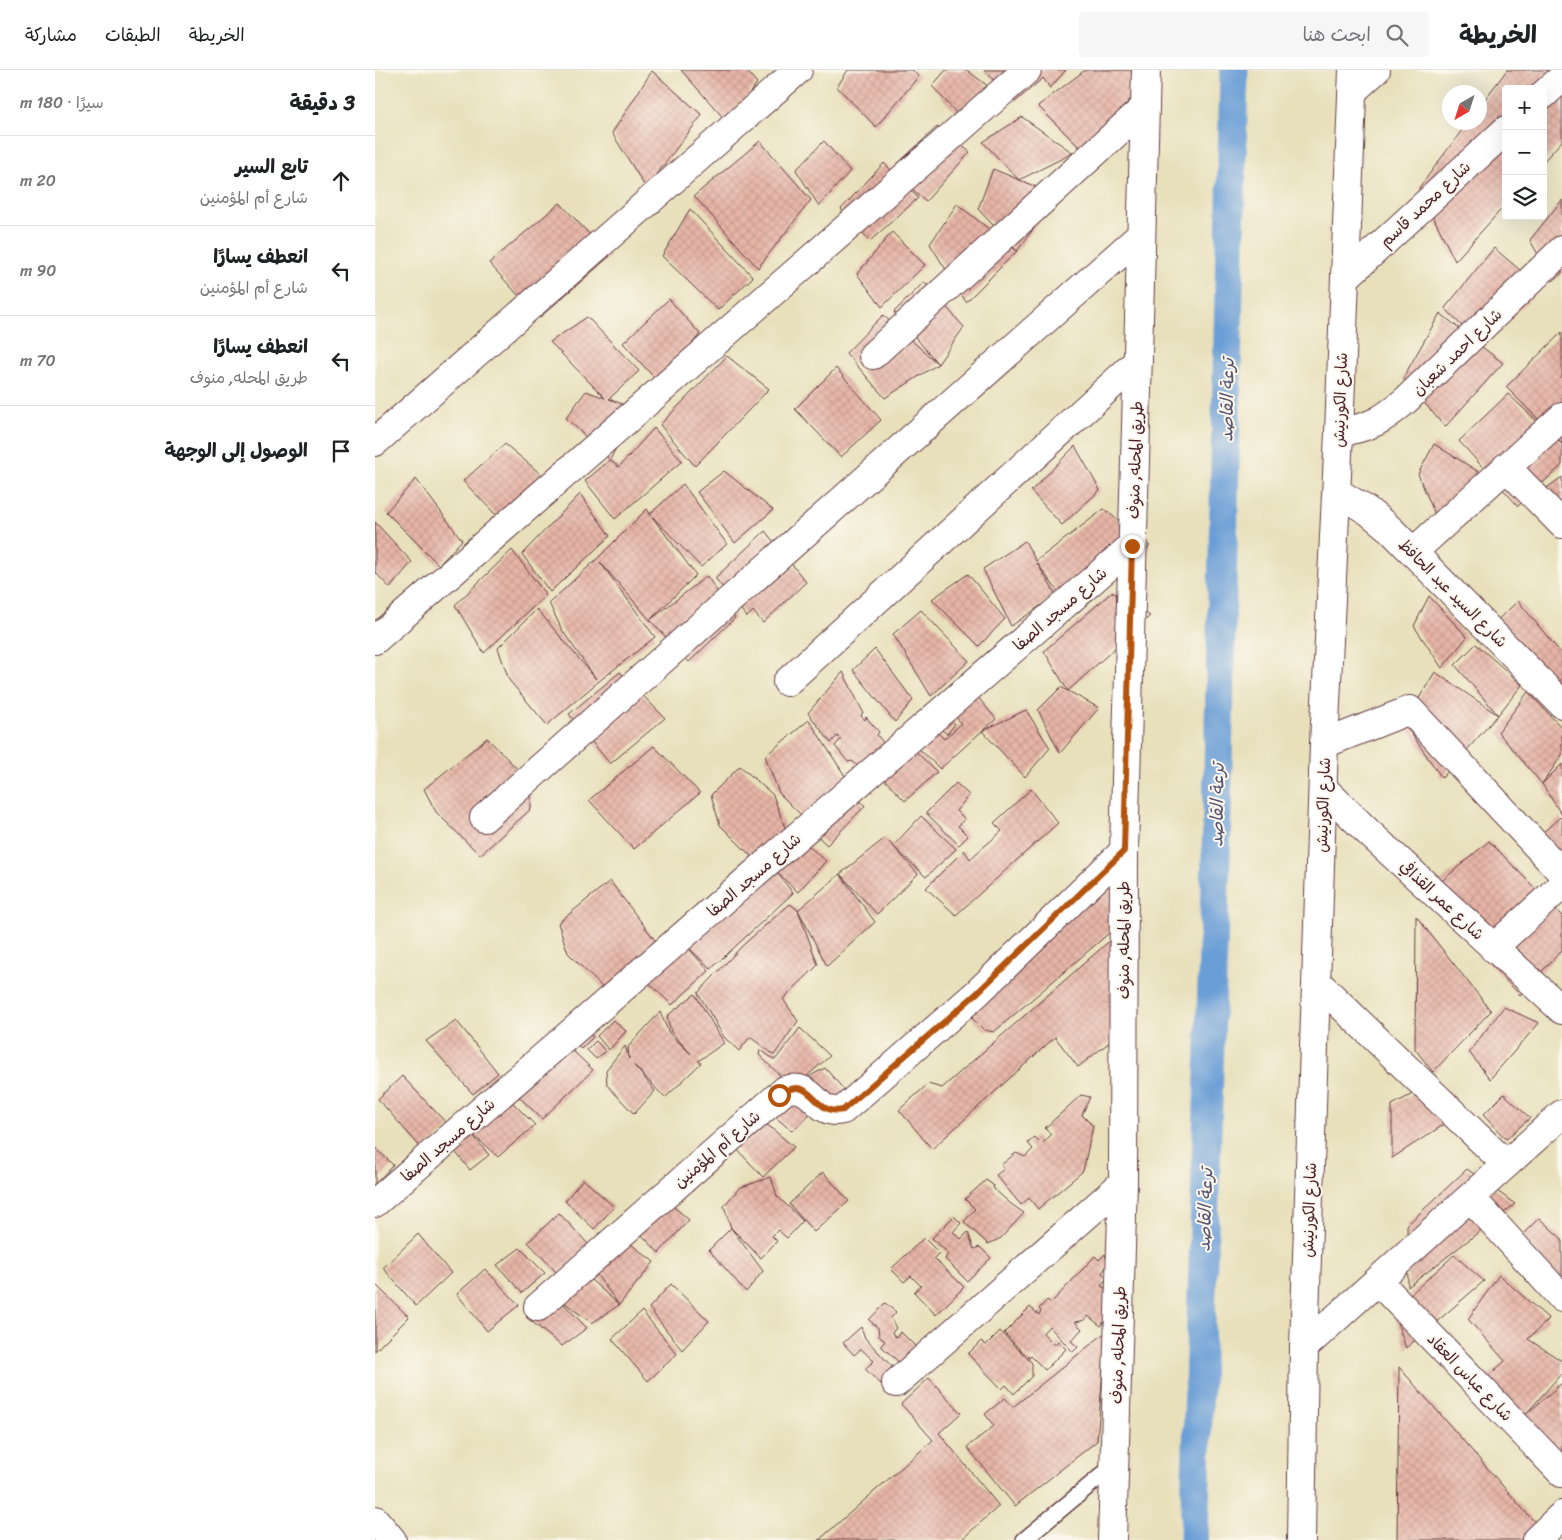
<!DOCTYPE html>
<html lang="ar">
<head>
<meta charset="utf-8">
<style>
	:root { --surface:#fff; --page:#f6f6f6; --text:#202124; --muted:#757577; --line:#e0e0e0 }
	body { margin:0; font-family:Sriracha,"Playpen Sans Arabic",sans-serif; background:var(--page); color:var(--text); direction:rtl }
	.controls { position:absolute; right:15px; top:15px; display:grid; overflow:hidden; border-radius:5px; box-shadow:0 5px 20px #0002 }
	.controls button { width:45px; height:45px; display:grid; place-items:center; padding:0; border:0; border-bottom:1px solid var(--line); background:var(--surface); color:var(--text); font:25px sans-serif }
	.compass { position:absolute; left:1067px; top:15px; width:45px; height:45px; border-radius:50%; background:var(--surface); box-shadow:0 5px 20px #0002; rotate:219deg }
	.stop { position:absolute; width:15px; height:15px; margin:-11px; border:4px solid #b45309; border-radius:50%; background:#fff }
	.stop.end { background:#b45309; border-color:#fff; box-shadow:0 1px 5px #0008 }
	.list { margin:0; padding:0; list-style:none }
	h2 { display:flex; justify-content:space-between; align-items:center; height:65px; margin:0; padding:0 20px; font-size:21px }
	h2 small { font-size:16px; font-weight:400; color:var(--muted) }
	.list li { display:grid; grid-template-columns:32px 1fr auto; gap:15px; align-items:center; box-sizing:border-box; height:90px; padding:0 20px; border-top:1px solid var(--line) }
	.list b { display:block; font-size:19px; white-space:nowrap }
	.list p { margin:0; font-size:16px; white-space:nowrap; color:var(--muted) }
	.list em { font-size:16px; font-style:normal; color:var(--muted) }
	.icon { flex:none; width:28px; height:28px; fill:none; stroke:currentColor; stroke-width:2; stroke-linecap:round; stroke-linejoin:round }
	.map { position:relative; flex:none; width:1187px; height:1470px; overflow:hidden; direction:ltr }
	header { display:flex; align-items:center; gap:30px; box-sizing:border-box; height:70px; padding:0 25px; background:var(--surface); border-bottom:1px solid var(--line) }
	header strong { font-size:24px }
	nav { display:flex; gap:28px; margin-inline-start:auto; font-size:18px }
	.search { width:350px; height:45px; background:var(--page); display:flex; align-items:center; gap:12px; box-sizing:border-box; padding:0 18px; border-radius:5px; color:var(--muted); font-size:19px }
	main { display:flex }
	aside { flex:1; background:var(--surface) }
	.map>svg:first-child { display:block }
</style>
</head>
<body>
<header>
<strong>الخريطة</strong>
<div class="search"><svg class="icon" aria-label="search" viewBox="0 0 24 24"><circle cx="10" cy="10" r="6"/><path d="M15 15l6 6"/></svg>ابحث هنا</div>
<nav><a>الخريطة</a><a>الطبقات</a><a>مشاركة</a></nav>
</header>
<main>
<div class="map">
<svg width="1187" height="1470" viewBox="0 0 1187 1470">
	<defs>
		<pattern id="building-cross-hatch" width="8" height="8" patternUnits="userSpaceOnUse" patternTransform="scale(1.25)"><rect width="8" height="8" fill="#e6b5a7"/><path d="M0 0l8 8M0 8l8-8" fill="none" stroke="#c79b90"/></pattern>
	</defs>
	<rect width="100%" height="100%" fill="#fbf7ec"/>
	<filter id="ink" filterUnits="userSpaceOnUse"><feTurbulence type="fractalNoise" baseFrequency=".02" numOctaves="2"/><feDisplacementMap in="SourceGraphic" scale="10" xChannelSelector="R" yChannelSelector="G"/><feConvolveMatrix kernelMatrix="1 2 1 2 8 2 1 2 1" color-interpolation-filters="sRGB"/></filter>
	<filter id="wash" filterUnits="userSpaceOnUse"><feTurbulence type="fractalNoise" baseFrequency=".0096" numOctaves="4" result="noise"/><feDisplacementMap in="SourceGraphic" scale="20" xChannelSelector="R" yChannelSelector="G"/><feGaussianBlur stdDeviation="1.12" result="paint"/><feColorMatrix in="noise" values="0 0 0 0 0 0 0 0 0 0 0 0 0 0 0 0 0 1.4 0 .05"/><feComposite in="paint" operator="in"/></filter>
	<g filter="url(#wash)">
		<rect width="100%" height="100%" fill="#e8e0bb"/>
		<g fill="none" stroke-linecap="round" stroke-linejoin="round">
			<path stroke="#6a9ed6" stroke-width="29" d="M819 1470 841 785 859 0"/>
		</g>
		<g id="blocks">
			<path fill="url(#building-cross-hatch)" d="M306 0H371L382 13 353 53Z
				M473 0H537L544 6 501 57 462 17Z
				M571 0H592L614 17 584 46 557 16Z
				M609 0H691L675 18 668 8 640 32Z
				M710 0H772L778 7 706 79 663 36Z
				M1132 0H1187V71L1168 92V19H1131V134L1080 191 1044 118 1093 52H1104V37Z
				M277 1 327 45 271 118 237 63Z
				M647 47 698 83 644 110 608 72Z
				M562 57 595 82 551 131 520 104 543 128 495 171 466 139 509 93 516 100Z
				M385 71 436 130 383 198 319 126Z
				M449 71 475 101 444 136 421 100Z
				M618 99 683 126 642 181 603 139Z
				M1187 130V203L1178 211 1155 170Z
				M185 133 235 186 164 248 114 193Z
				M582 134 642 181 591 232 555 174Z
				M315 139 378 207 343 240 287 186Z
				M517 162 550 195 507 237 482 204Z
				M1119 178 1166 218 1106 276 1128 293 1070 357 1028 308 1065 243 1106 276 1070 238Z
				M549 212 589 257 563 294 519 242Z
				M294 229 325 264 285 314 248 273Z
				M508 245 563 294 510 328 471 283Z
				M212 247 264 301 234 329 260 339 235 390 191 348 211 321 230 328 175 272Z
				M1187 262V373L1131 317Z
				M352 286 394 319 320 396 285 355Z
				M461 298 506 350 466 387 420 339Z
				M1133 324 1187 374V395L1143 436 1126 417 1070 469 1043 404 1059 374 1123 414 1084 371Z
				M279 358 307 391 240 449 210 411 235 390 244 397Z
				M130 374 167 405 124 448 88 411Z
				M700 376 725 420 687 455 656 421Z
				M349 401 398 440 360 473 322 422Z
				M1187 407V467L1152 432Z
				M41 409 87 470 64 495 11 442Z
				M308 414 352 474 326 497 275 444 321 505 275 550 332 506 360 548 314 592 275 550 225 492 280 567 223 612 172 655 134 610 123 578 162 539 221 609 187 560 174 533 223 488 272 439 275 444Z
				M205 424 235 466 175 522 147 484Z
				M729 439 775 476 700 545 662 493 681 525 636 556 608 499 650 471 661 491Z
				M0 452 37 492 15 518 0 502Z
				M390 461 431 512 388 553 378 541 372 547 340 508Z
				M137 480 171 525 109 583 80 535Z
				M593 504 630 549 604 576 557 529Z
				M737 522 775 546 693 621 724 638 685 683 663 640 686 617 693 621 669 581Z
				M1054 526 1092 567 1067 598 1039 556Z
				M1143 531 1187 584V609L1178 616 1119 553Z
				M546 540 594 591 556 626 518 564Z
				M1101 574 1147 615 1123 645 1080 595Z
				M500 579 538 630 520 652 478 600Z
				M245 602 290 648 235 694 194 644Z
				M468 602 488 642 486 646 490 650 491 647 504 662 502 665 510 675 486 699 477 691 473 692 460 676 466 669 462 666 456 673 433 643Z
				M1060 602 1123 645 1067 708 1029 653Z
				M597 620 621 649 607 661 651 640 675 678 650 707 607 661 565 699 537 672 562 662 569 669 586 654 580 645Z
				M1153 622 1187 658V685L1167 714 1187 694V745L1167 714 1123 662Z
				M572 646 580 654 572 664 561 655Z
				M434 650 472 709 434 753 404 723 390 686Z
				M112 668 156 713V739L105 785 61 742 49 719Z
				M279 676 325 723 259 779 214 730Z
				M535 676 562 702 530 731 502 702Z
				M365 696 398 725 417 777 384 794 345 755 336 725Z
				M581 713 594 725 581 741 590 749 583 756 593 766 584 775 551 743Z
				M656 719 683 753 581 845 551 818 589 780 595 789 627 761 619 753Z
				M477 722 490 736 452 775 435 759Z
				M546 746 581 779 551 807 518 776 543 804 502 844 465 804 500 852 452 896 423 840 465 804 510 768 518 776Z
				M1185 747 1187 750V822L1151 778Z
				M423 767 451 791 423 822 400 800 418 823 336 899 309 873 334 901 297 935 270 909Z
				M1114 771 1187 846V880L1145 925 1049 826Z
				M740 800V858L619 962 609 960 592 943Z
				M235 811 289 882 241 931 193 883 183 853Z
				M415 834 423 840 443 895 408 929 423 951 399 985 375 967 364 981 349 967 323 923 369 874Z
				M1041 846 1116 941 1058 1002 1040 979Z
				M739 867 736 971 703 997 680 967 557 1079 524 1040 553 1014 567 1018Z
				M320 924 349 973 323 991 326 993 290 1028 259 995 280 1021 259 1044 232 1015 231 1000 250 976 254 989 253 977 285 942 294 963 316 984 296 962 292 946Z
				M1129 937 1164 953 1115 1009 1094 982Z
				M81 950 123 1003 98 1024 51 971Z
				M238 950 251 961 234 980 222 966Z
				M425 958 455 986 418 1018 384 985 385 980 400 990Z
				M208 959 218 967 206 979 197 968Z
				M221 971 230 981 221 989 212 980Z
				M193 976 218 1000 167 1049 139 1022Z
				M450 998 471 1022 453 1041 426 1011Z
				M27 1006 75 1057 48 1080 3 1029Z
				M426 1018 441 1038 417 1061 394 1042Z
				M1045 1020 1073 1052 1017 1088V1035Z
				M1129 1024 1155 1048 1131 1069 1108 1045Z
				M706 1025 715 1027 707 1045 718 1056 708 1101 663 1139 654 1128 646 1135 621 1105 629 1099 626 1095 641 1083 650 1087 658 1079 653 1073 660 1067 667 1074 676 1065 670 1058Z
				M133 1028 160 1055 123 1087 96 1063 114 1085 95 1100 78 1079Z
				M384 1048 419 1077 388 1107 359 1076Z
				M0 1077 18 1095 0 1114Z
				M1092 1099 1140 1134 1033 1217 1032 1155Z
				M448 1102 474 1131 439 1162 414 1134Z
				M396 1107 402 1126 428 1151 412 1168 403 1160 397 1166 402 1171 386 1188 356 1158 349 1136 364 1118Z
				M208 1109 239 1137 219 1159 190 1131Z
				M611 1110 618 1115 619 1119 636 1134 649 1143 626 1168 613 1174 589 1152 600 1139 590 1129Z
				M281 1121 314 1150 284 1183 247 1144Z
				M184 1143 214 1175 183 1204 153 1172Z
				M579 1146 586 1153 578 1162 586 1169 593 1162 599 1179 605 1177 616 1188 592 1211 570 1189 573 1183 557 1168Z
				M1164 1148 1187 1169V1211L1147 1165Z
				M356 1158 388 1201 371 1222 334 1180Z
				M43 1164 76 1203 41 1236 8 1198Z
				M549 1168 564 1183 559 1188 589 1217 561 1245 539 1222 546 1216 536 1206 529 1212 516 1199Z
				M252 1171 279 1192 244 1235 217 1253 184 1229 205 1200 244 1235 216 1197Z
				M145 1178 170 1203 147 1223 122 1195Z
				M730 1184 733 1194 727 1203 732 1208 726 1216 730 1218 732 1248 726 1256 713 1246 710 1250 700 1252 707 1259 696 1271 703 1277 698 1282 674 1256 668 1263 680 1275 683 1271 691 1279 670 1300 656 1286 654 1288 629 1263 655 1237 664 1245 666 1241 664 1239 672 1230 676 1233 720 1186 724 1190Z
				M1079 1185 1109 1211 1031 1278 1018 1240Z
				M110 1199 144 1235 112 1261 82 1224Z
				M1124 1205 1174 1249 1153 1269 1187 1291V1303L1149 1346 1187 1313V1392L1112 1307 1130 1291 1093 1249Z
				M296 1214 334 1251 307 1280 274 1238Z
				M2 1216 34 1247 0 1281V1217Z
				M178 1223 212 1258 187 1276 151 1247Z
				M510 1233 521 1242 516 1248 521 1258 517 1263 521 1267 526 1262 542 1278 526 1294 506 1276 510 1271 504 1266 503 1258 494 1250Z
				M267 1241 302 1284 273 1311 237 1269Z
				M486 1257 490 1268 522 1302 506 1314 490 1299 499 1291 486 1279 479 1285 468 1273Z
				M625 1261 657 1293V1306L639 1324 631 1315 627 1319 593 1284 606 1271 611 1275Z
				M731 1262 722 1371 640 1436 592 1377 619 1356 610 1344 630 1328 638 1337Z
				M1024 1297 1154 1446 1179 1470H1022Z
				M554 1308 586 1343 564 1363 624 1436 586 1470H444L558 1370 526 1334Z"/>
		</g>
	</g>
	<g filter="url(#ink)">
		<use href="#blocks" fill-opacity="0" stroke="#623c41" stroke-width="1"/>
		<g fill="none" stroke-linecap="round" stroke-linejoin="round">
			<defs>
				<path id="service" d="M649 1470 739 1395"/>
				<path id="minor" d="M978 21 1001 0
					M1168 25 1187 8
					M970 208 1131 60
					M498 285 770 37
					M964 363C997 356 1005 352 1030 331L1187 180
					M0 372 423 0
					M1131 397 1187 454
					M962 422 993 441 1016 460 1187 634
					M1038 482 1187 347
					M0 570 652 0
					M412 612 763 291
					M949 674 1035 640 1187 803
					M949 719 993 762 1187 940
					M109 748 766 165
					M1118 878 1187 815
					M942 912 1131 1094
					M1095 1127 1187 1228
					M0 1133 757 476
					M1003 1211 1187 1403
					M163 1237 410 1020C441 1011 439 1047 468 1040L601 924 749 781
					M929 1277 1187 1044
					M521 1313 748 1113
					M0 1450 17 1470
					M1161 1470 1187 1445"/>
				<path id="secondary" d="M737 1470 748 1113 749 781 771 0
					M926 1470 929 1277 949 674 964 363 978 0"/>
			</defs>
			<use href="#service" stroke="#623c41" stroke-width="18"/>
			<use href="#minor" stroke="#623c41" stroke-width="30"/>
			<use href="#secondary" stroke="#623c41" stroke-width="30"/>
			<use href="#service" stroke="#fff" stroke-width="15"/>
			<use href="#minor" stroke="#fff" stroke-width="28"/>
			<use href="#secondary" stroke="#fff" stroke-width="28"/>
		</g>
	</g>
	<g fill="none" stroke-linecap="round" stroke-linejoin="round" filter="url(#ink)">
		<path stroke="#b45309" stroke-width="6" d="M404 1025C439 1001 436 1047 468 1040L601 924 749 781 757 476"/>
	</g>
	<g text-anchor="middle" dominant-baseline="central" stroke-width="4" stroke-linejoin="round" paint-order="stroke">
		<g font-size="16" fill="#4a1f2b" stroke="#fbf7ec">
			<text transform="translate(1050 134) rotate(-43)">شارع محمد قاسم</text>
			<text transform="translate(1082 282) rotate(-44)">شارع احمد شعبان</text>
			<text transform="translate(965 330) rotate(-88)">شارع الكورنيش</text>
			<text transform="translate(760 390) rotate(-88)">طريق المحله, منوف</text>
			<text transform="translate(1078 523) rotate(45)">شارع السيد عبد الحافظ</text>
			<text transform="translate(685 539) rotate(-41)">شارع مسجد الصفا</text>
			<text transform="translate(948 735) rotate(-88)">شارع الكورنيش</text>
			<text transform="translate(379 805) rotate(-41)">شارع مسجد الصفا</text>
			<text transform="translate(1067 830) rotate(43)">شارع عمر القذافي</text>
			<text transform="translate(748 870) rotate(-90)">طريق المحله, منوف</text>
			<text transform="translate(73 1070) rotate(-41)">شارع مسجد الصفا</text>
			<text transform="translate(342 1079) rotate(-41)">شارع أم المؤمنين</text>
			<text transform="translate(934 1140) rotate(-88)">شارع الكورنيش</text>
			<text transform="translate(743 1275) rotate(-88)">طريق المحله, منوف</text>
			<text transform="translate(1095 1307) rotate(46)">شارع عباس العقاد</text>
		</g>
		<g font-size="18" font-style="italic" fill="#57526f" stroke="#fbf7ec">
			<text transform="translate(852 330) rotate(-89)">ترعة القاصد</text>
			<text transform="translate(842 735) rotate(-89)">ترعة القاصد</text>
			<text transform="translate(830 1140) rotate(-88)">ترعة القاصد</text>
		</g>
	</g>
</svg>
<div class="controls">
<button>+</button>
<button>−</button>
<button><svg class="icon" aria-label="layers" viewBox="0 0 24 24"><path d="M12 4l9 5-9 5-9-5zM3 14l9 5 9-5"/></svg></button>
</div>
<svg class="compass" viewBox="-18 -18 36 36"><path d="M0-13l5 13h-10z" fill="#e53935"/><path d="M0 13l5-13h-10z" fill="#757577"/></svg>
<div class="stop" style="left:404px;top:1025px"></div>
<div class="stop end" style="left:757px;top:476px"></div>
</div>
<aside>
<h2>3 دقيقة<small>سيرًا · 180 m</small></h2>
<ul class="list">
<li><svg class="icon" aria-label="ahead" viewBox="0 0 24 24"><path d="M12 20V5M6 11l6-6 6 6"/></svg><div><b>تابع السير</b><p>شارع أم المؤمنين</p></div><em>20 m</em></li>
<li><svg class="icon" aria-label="left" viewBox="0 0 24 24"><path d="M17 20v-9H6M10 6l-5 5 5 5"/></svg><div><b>انعطف يسارًا</b><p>شارع أم المؤمنين</p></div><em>90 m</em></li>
<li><svg class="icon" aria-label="left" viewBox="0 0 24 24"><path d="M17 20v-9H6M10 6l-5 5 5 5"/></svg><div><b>انعطف يسارًا</b><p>طريق المحله, منوف</p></div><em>70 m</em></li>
<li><svg class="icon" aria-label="arrive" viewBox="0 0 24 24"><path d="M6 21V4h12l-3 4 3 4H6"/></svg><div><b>الوصول إلى الوجهة</b></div></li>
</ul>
</aside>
</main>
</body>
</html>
